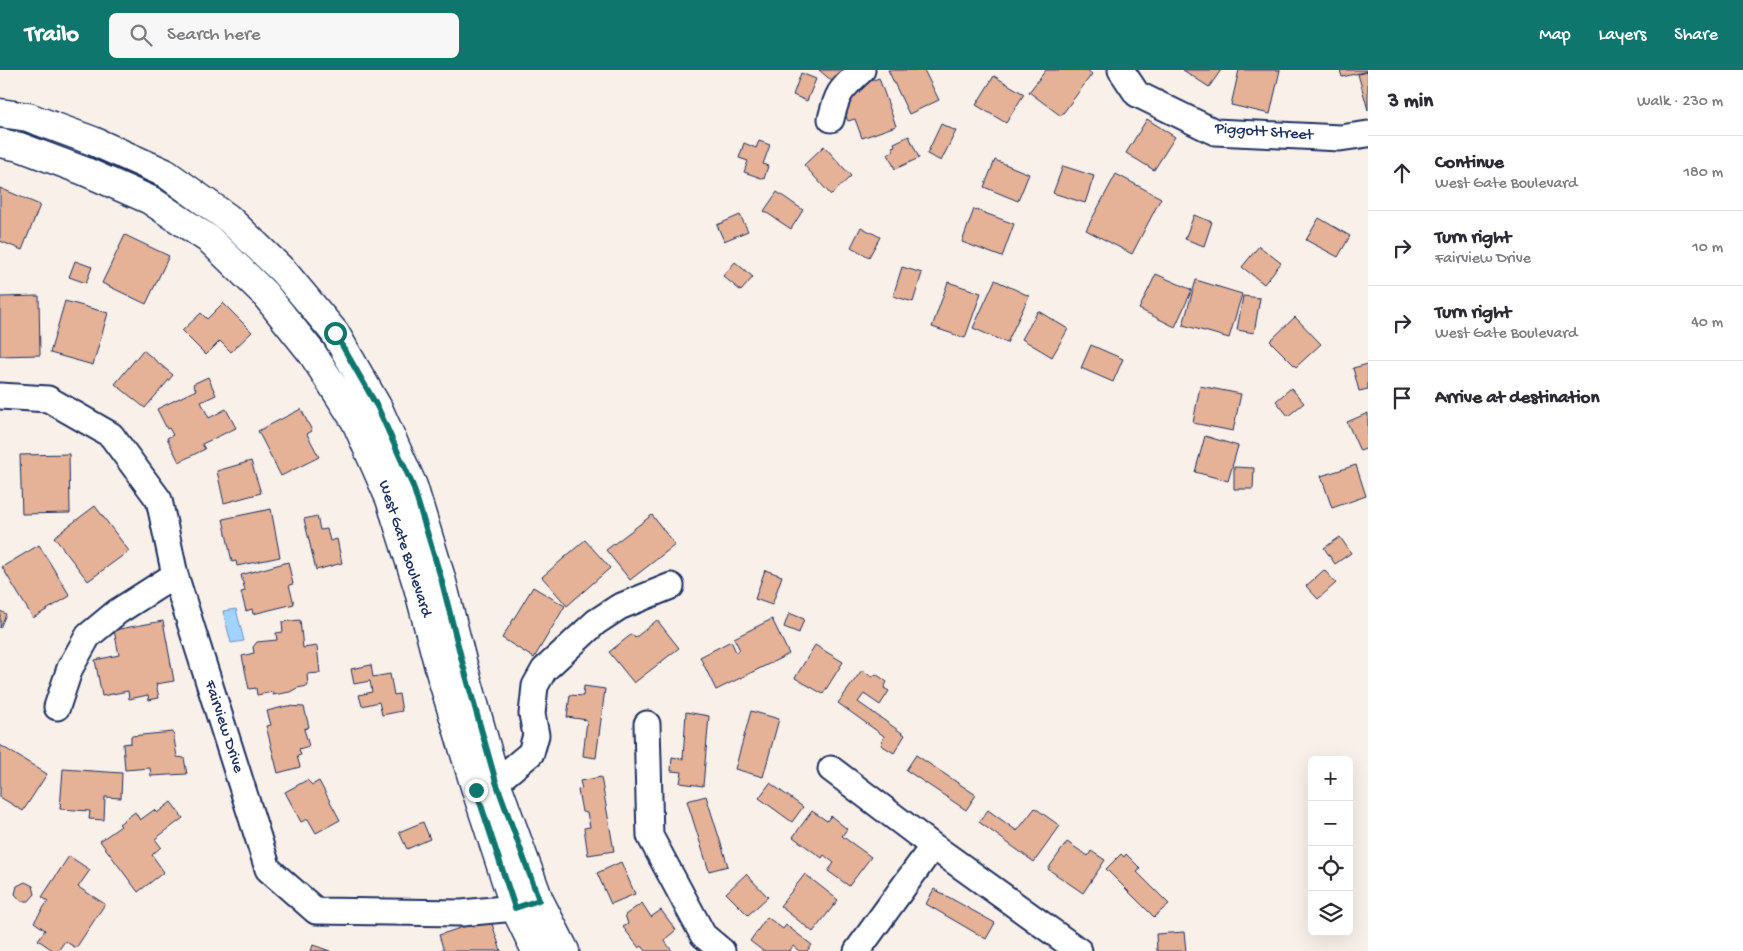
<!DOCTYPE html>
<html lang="en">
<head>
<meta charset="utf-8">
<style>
	:root { --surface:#fff; --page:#f7f7f7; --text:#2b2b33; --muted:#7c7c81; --line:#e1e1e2; --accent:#0f766e }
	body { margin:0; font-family:"Gochi Hand",sans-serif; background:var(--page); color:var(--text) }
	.controls { position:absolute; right:15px; bottom:15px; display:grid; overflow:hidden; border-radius:8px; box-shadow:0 5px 20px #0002 }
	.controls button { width:45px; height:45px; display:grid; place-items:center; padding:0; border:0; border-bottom:1px solid var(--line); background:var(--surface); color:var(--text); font:25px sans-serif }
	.stop { position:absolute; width:15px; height:15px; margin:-11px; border:4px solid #0f766e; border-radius:50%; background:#fff }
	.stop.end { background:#0f766e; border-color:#fff; box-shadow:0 1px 5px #0008 }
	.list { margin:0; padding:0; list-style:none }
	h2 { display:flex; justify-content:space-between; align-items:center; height:65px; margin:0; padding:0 20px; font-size:21px }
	h2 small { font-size:16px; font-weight:400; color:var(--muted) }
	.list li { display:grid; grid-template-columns:32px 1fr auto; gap:15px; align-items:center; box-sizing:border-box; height:75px; padding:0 20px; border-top:1px solid var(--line) }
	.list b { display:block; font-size:19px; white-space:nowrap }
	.list p { margin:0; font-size:16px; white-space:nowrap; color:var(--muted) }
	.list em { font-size:16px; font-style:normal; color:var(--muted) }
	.icon { flex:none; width:28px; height:28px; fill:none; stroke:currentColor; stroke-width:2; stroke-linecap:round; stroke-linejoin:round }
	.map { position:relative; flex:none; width:1368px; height:881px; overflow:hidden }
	header { display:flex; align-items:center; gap:30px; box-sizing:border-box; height:70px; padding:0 25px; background:var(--accent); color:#fff }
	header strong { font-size:24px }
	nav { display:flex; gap:28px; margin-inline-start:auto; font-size:18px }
	.search { width:350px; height:45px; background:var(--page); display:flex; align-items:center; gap:12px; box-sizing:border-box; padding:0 18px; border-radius:8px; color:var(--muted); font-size:19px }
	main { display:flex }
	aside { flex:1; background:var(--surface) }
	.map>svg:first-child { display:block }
</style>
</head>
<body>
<header>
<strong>Trailo</strong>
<div class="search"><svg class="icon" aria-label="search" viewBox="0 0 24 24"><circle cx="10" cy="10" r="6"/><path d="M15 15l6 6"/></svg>Search here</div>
<nav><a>Map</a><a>Layers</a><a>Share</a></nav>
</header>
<main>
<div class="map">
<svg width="1368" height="881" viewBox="0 0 1368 881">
	<rect width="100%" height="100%" fill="#faf0ea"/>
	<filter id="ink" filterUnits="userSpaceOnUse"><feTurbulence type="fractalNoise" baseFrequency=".02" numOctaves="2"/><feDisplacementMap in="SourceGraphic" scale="10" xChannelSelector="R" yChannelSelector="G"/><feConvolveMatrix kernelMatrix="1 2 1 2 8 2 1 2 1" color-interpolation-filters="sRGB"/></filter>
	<g filter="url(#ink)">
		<path fill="#a0d4fe" stroke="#6b92be" d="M236 539 244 571 231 573 223 541Z"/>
		<path fill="#e5b297" stroke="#1b2f5e" d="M819 0H842L833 12Z
			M888 0H924L939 30 909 44Z
			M1046 0H1087L1092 4 1061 46 1029 22Z
			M1183 0H1221L1209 17Z
			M1239 0H1280L1270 44 1231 35Z
			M1340 0H1368V1L1342 7Z
			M1368 2V40L1358 4Z
			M801 3 816 9 807 31 793 25Z
			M994 6 1024 24 1006 53 976 35Z
			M879 8 896 56 862 68 855 49 848 51 841 34 845 20Z
			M1147 49 1175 67 1154 100 1126 83Z
			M941 54 956 61 941 91 927 84Z
			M909 66 919 88 895 99 888 84 894 81 892 77 895 76 894 73Z
			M759 71 770 75 763 94 768 96 764 109 744 102 748 91 739 88 744 73 756 78Z
			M824 76 851 106 831 125 804 95Z
			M995 90 1029 104 1018 131 984 117Z
			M1063 96 1094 106 1085 133 1053 123Z
			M1116 104 1161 128 1132 184 1086 160Z
			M0 118 40 135 22 180 0 171Z
			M777 122 803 140 791 159 764 141Z
			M974 139 1014 154 1002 187 962 172Z
			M740 145 748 161 724 171 717 155Z
			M1194 145 1212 152 1204 176 1185 169Z
			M1319 148 1350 166 1338 187 1306 170Z
			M861 157 880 167 869 187 851 177Z
			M125 165 169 186 146 234 102 213Z
			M1259 176 1281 193 1264 214 1242 197Z
			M75 191 92 197 86 213 69 207Z
			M735 192 753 207 741 221 723 206Z
			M902 197 922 203 913 232 893 226Z
			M1156 204 1192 220 1175 257 1139 239Z
			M995 210 1029 226 1007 273 973 258Z
			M1196 210 1242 224 1229 268 1183 255Z
			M948 212 981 223 965 268 932 257Z
			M39 226 40 285 0 286V227Z
			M1243 226 1260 228 1254 263 1237 260Z
			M65 231 108 243 93 295 50 283Z
			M223 233 252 262 231 282 220 271 206 285 182 261 201 243 207 249Z
			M1038 241 1068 259 1052 287 1022 269Z
			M1295 247 1321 274 1296 297 1270 271Z
			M1091 275 1123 289 1113 312 1081 298Z
			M143 280 173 305 145 338 115 314Z
			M1368 294V319L1359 321 1353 298Z
			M208 307 216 325 201 332 209 348 226 339 236 358 202 374 205 379 179 392 167 368 173 365 169 358 167 359 157 339 196 320 193 314Z
			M1200 316 1241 324 1233 361 1193 353Z
			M1291 318 1304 333 1288 346 1276 331Z
			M301 339 312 361 307 364 319 387 281 406 258 361Z
			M1368 343V378L1360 381 1347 352Z
			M1205 366 1238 376 1228 411 1195 402Z
			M69 384 70 443 22 444 20 385Z
			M251 391 261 423 224 433 217 401Z
			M1356 395 1366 426 1332 438 1321 406Z
			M1234 397 1254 398 1253 419H1234Z
			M95 436 129 481 88 511 54 467Z
			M271 439 280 487 237 496 236 491 232 492 223 449Z
			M652 445 675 475 630 510 606 480Z
			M317 446 320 460 327 459 330 471 337 469 342 493 316 500 304 449Z
			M1340 467 1351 483 1335 494 1324 478Z
			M585 470 610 498 567 536 542 507Z
			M39 475 70 526 33 548 2 497Z
			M288 492 293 514 289 515 294 534 253 544 252 539 246 541 241 522 245 521 241 505Z
			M765 500 782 506 772 535 755 529Z
			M1324 500 1336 513 1318 529 1306 516Z
			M533 517 565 536 534 588 502 568Z
			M0 541 6 544 0 558Z
			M789 543 804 549 799 563 784 557Z
			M772 549 789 584 716 620 700 587 731 571 736 582 740 580 734 568Z
			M300 550 303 578 317 576 320 603 307 604 308 616 297 618 290 622 273 625V622L257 625 256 618 249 619 242 586 254 583 253 577 257 572 277 570 276 563 283 562 282 552Z
			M657 550 679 578 634 613 609 582 632 564 635 568Z
			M163 551 174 611 156 614 159 628 149 630 148 625 129 629 128 621 102 626 95 590 119 585 114 560Z
			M815 575 843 592 823 624 795 608Z
			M371 595 373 607 390 604 394 625 399 624 402 641 382 645 379 632 362 636 359 625 372 622 370 611 354 614 351 599Z
			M862 600 872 607 876 604 887 612 884 618 889 621 880 635 864 624 858 632 905 665 894 683 881 675 884 666 838 633Z
			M584 616 605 619 596 688 583 686 587 650 567 647 570 625 583 626Z
			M287 636 304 637 309 657 304 659 309 676 299 679 301 685 297 686 300 697 278 703 266 656 271 655 267 641Z
			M751 641 779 649 763 707 735 699Z
			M686 642 709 646 703 716 680 713 682 702 671 701 672 687 683 689Z
			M173 662 177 687 184 688 187 704 151 706 150 698 125 700 123 674 131 673V666Z
			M0 675 47 704 23 741 0 727Z
			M916 685 976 725 966 740 906 700Z
			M63 699 122 703 121 728 105 727 104 750 89 749 90 741 60 739Z
			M601 707 614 781 588 785 584 758 590 757 587 743 582 742 578 720 582 719 580 711Z
			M307 710 312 715 319 711 340 750 316 763 308 749 301 752 285 722Z
			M770 713 803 737 792 752 759 728Z
			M706 726 728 796 709 801 687 731Z
			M171 732 183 748 155 769 161 777 152 785 164 802 138 822 100 771 121 756 119 754 135 742 140 750 154 740 157 743Z
			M1035 738 1060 756 1034 792 979 752 988 740 1017 761Z
			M812 741 827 751 831 746 847 759 842 766 871 787 849 816 828 801 834 793 824 785 822 788 793 767Z
			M423 752 430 769 407 779 399 762Z
			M1067 772 1088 786 1091 781 1105 790 1083 823 1048 799Z
			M1121 784 1124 787 1126 784 1141 799 1137 802 1169 834 1154 847 1106 799Z
			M69 786 90 800 78 817 105 834 76 878 65 871 58 881H54L38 870 45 860 34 852 48 831 42 827Z
			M621 792 635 824 611 834 597 803Z
			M746 804 768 827 748 845 726 823Z
			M805 804 838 830 813 862 780 836Z
			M25 812 33 816 35 824 29 831H21L15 824 17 816Z
			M934 819 995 853 986 869 926 834Z
			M642 833 651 847 661 840 676 860 664 870 672 881H646L642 876 639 878 623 857 628 854 625 845Z
			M767 847 783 859 786 855 812 875 807 881H799L793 876 790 880 791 881H763L750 871Z
			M490 848 501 881H444L439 865Z
			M1184 862 1186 881H1157L1156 864Z
			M313 875 330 881H311Z"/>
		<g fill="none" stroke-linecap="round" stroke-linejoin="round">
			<defs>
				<path id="minor" d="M1121 0 1137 24 1215 62 1340 68 1368 64
					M831 49C838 20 841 20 862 0
					M0 326 48 329 111 365 159 430 175 505 268 799 316 841 462 843 515 838 534 831
					M57 637 70 598 88 566 117 542 175 505
					M647 654 650 766 703 865 722 881
					M831 699 933 776 1079 881
					M496 712 531 683 536 665 532 644 535 616 544 600 596 552 619 537 671 516
					M857 881 933 776"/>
				<path id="tertiary" d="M0 43 28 47 93 71 165 103 228 148 284 202 335 263 378 338 413 416 441 508 463 595 496 712 539 830 565 881
					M0 73 20 77 84 101 150 130 210 170 264 223 312 283 356 352 390 429 418 517 441 605 476 720 515 838 536 881"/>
			</defs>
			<use href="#minor" stroke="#1b2f5e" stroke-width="29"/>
			<use href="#tertiary" stroke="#1b2f5e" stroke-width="31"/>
			<use href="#minor" stroke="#fff" stroke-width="25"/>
			<use href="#tertiary" stroke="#fff" stroke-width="28"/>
		</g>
	</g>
	<g fill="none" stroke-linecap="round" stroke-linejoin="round" filter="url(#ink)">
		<path stroke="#0f766e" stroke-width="6" d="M335 263 378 338 413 416 441 508 463 595 496 712 539 830 515 838 476 720"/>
	</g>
	<g text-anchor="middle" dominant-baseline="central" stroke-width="4" stroke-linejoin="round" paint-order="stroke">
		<g font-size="16" fill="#1b2f5e" stroke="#fff">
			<text transform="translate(1264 63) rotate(4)">Piggott Street</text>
			<text transform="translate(404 479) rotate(72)">West Gate Boulevard</text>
			<text transform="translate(223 657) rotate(72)">Fairview Drive</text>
		</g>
	</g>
</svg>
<div class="controls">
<button>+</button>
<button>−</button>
<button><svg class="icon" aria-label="locate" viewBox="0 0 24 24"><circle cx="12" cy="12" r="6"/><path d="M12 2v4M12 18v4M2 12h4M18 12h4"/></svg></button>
<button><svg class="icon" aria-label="layers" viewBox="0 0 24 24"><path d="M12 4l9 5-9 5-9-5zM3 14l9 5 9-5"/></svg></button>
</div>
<div class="stop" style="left:335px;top:263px"></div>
<div class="stop end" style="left:476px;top:720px"></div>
</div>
<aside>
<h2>3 min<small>Walk · 230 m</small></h2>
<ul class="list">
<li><svg class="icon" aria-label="ahead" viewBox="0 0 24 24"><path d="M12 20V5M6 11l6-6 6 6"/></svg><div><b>Continue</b><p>West Gate Boulevard</p></div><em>180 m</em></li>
<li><svg class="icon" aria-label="right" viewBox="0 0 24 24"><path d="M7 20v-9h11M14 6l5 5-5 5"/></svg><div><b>Turn right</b><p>Fairview Drive</p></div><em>10 m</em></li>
<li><svg class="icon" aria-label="right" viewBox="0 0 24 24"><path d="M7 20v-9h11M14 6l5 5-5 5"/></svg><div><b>Turn right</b><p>West Gate Boulevard</p></div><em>40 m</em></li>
<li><svg class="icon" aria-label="arrive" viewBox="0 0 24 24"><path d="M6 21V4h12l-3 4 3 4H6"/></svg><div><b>Arrive at destination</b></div></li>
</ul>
</aside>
</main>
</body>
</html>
